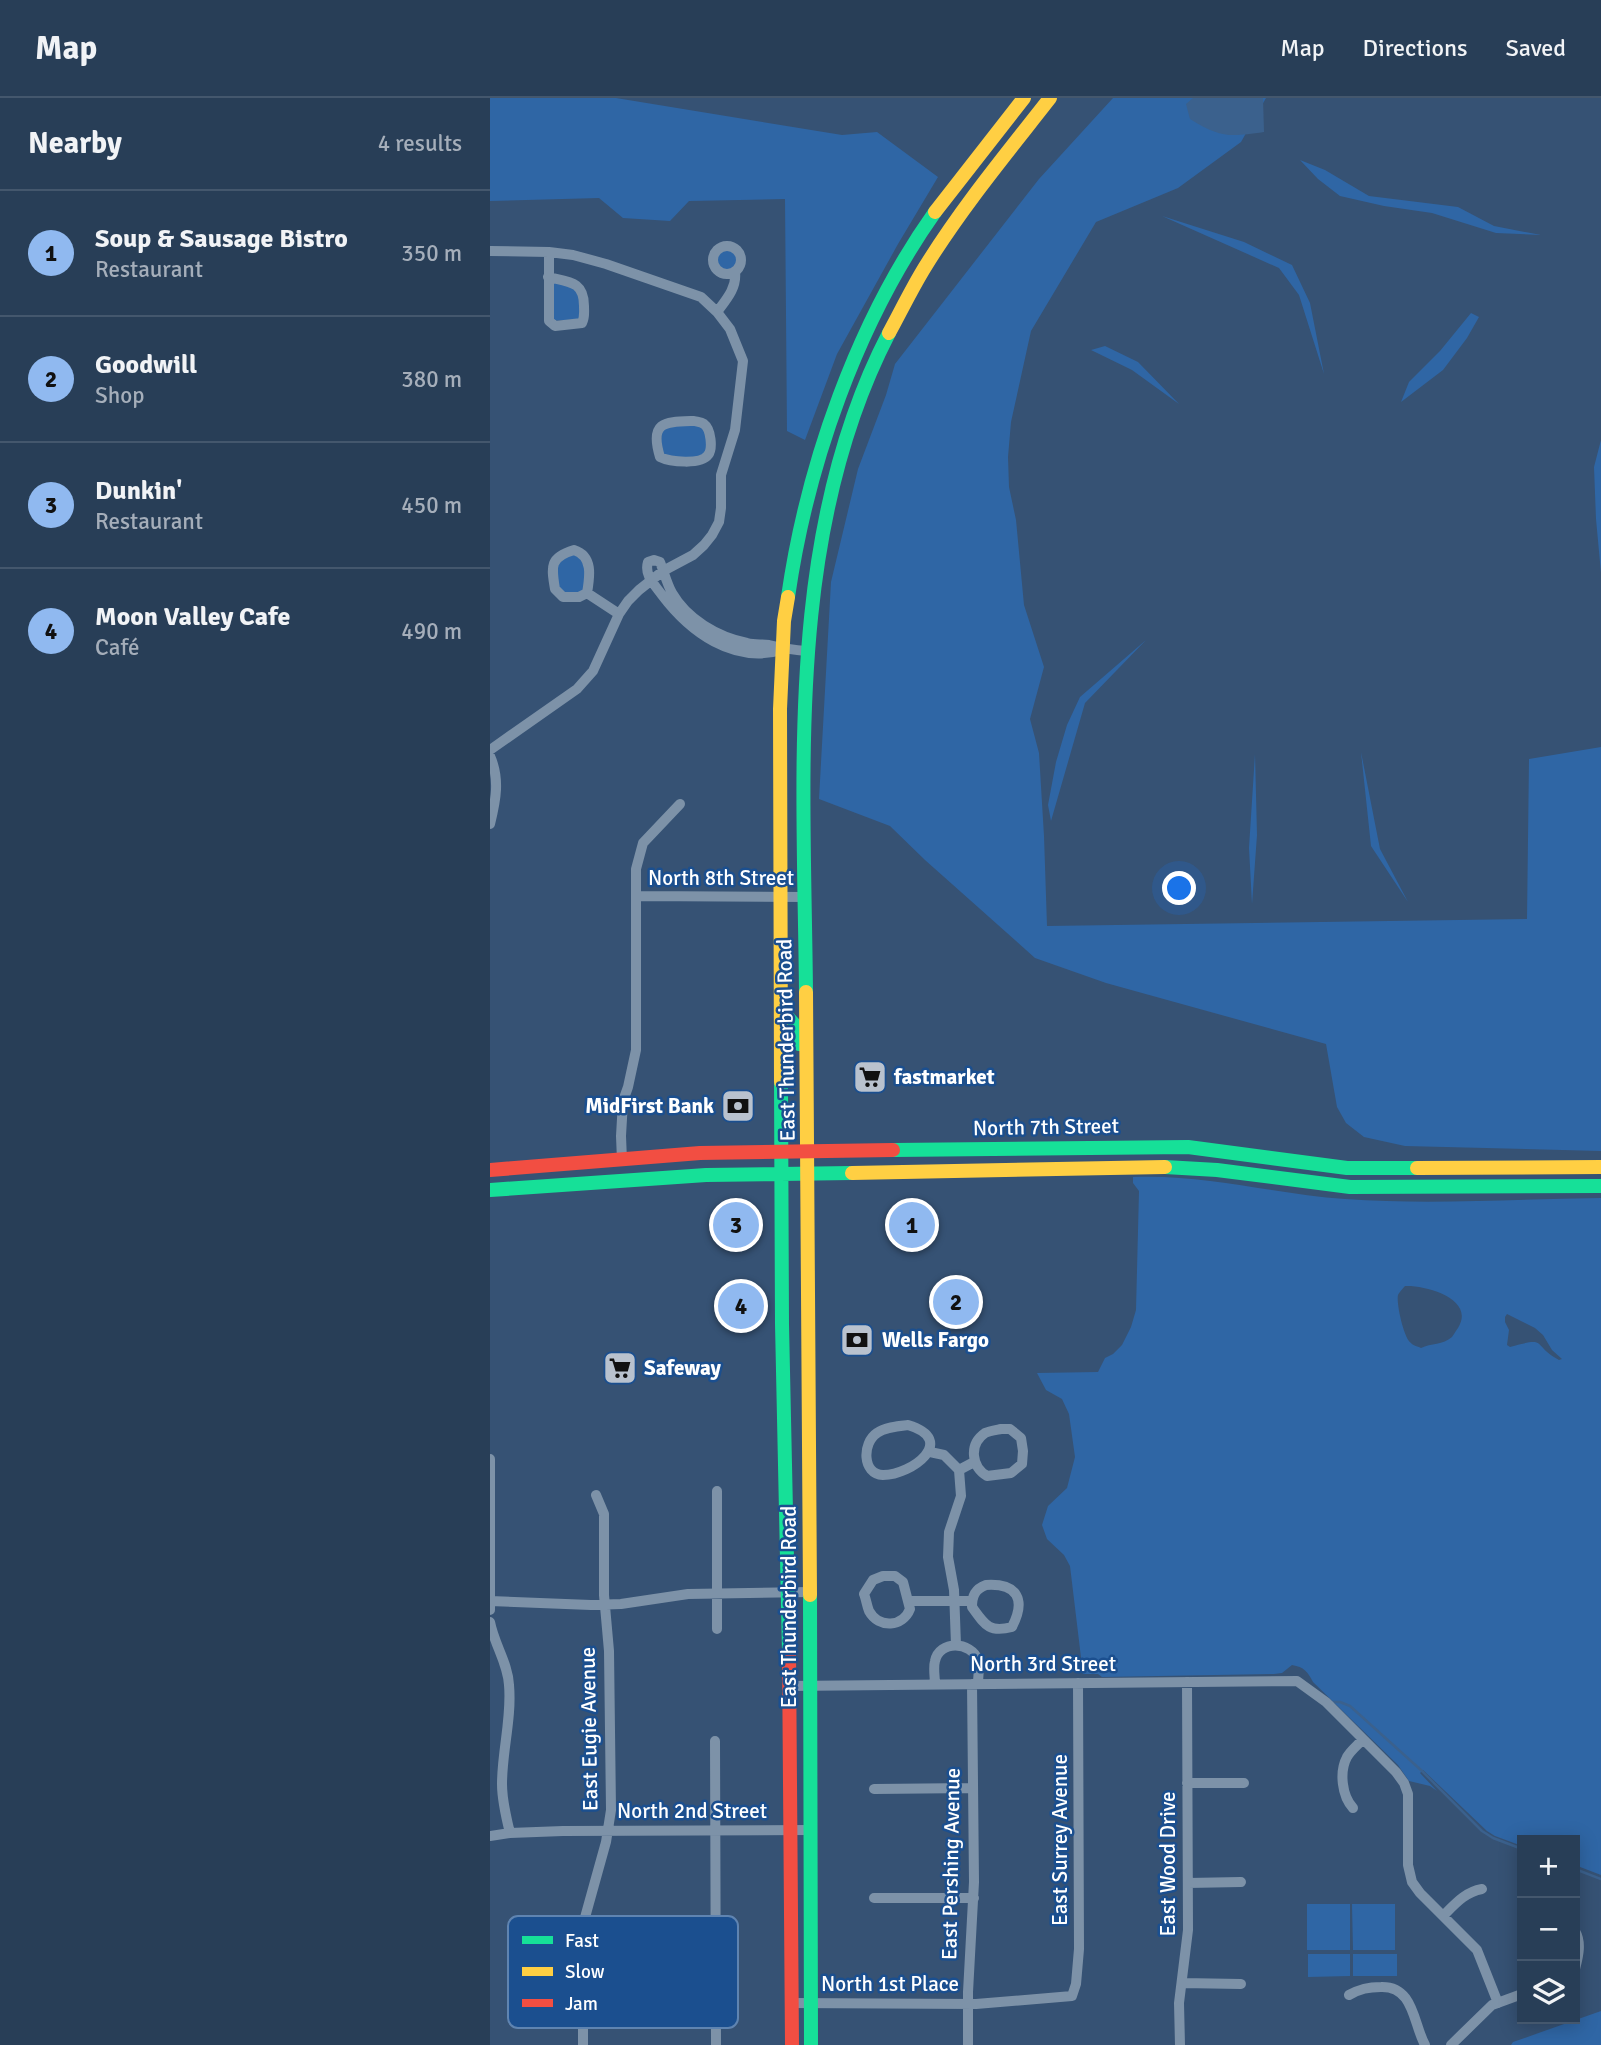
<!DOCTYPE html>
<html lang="en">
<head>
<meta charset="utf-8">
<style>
	:root { --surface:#283e57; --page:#344961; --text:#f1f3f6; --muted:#a5aeba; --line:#44576d; --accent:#90b9f0 }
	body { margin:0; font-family:Signika,sans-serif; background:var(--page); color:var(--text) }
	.controls { position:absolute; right:21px; bottom:21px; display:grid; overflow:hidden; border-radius:0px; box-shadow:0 4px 18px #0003 }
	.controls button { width:63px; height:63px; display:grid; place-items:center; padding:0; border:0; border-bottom:2px solid var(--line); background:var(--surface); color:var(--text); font:35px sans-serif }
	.you { position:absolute; left:690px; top:791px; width:24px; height:24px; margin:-18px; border:5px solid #fff; border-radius:50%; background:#1a73e8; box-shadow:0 0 0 10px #1a73e833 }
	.badge { display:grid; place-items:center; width:46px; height:46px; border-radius:50%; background:var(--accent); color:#111; font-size:23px; font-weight:700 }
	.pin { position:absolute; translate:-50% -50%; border:4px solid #fff; box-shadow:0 2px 7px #0006 }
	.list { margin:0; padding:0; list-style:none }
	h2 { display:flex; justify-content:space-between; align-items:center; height:91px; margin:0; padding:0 28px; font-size:30px }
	h2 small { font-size:23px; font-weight:400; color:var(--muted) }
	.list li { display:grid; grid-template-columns:46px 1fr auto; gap:21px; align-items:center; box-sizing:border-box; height:126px; padding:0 28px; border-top:2px solid var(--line) }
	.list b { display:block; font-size:26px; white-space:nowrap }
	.list p { margin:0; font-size:23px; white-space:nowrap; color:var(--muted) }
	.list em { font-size:23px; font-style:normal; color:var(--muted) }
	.icon { flex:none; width:38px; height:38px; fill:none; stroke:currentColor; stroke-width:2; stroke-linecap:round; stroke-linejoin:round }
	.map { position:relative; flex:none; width:1111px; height:1947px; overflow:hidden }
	header { display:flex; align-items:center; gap:42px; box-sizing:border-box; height:98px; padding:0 35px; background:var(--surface); border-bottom:2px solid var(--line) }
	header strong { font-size:33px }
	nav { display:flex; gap:38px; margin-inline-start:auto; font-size:24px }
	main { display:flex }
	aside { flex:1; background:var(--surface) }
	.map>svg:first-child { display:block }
</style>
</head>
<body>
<header>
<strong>Map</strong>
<nav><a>Map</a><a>Directions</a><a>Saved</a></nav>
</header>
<main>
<aside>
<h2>Nearby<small>4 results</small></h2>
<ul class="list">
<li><span class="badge">1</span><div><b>Soup &amp; Sausage Bistro</b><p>Restaurant</p></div><em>350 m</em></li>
<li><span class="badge">2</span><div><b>Goodwill</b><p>Shop</p></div><em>380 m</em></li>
<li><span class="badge">3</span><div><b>Dunkin'</b><p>Restaurant</p></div><em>450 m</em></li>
<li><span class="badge">4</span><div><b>Moon Valley Cafe</b><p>Café</p></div><em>490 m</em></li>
</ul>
</aside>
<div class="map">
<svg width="1111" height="1947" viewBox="0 0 1111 1947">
	<rect width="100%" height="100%" fill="#365274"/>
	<path fill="#2f66a5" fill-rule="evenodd" d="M0 0H126L352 37 387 34 448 79 408 146 347 256 315 342 297 333 295 101 199 103 180 123 133 120 109 100 0 103Z
		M623 0H776L751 44 688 90 606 124 541 233 521 324 518 359 519 389 526 422 534 507 554 569 540 621 549 655 554 738 557 828 1037 821 1039 661 1111 649V1053L915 1048 874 1039 856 1025 847 1009 836 946 616 885 545 860 435 762 400 728 329 701 341 484 368 371 396 297 405 266 549 81Z
		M810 62 835 72 879 98 968 109 1004 128 1051 137 1006 135 942 115 894 108 850 98 828 81Z
		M672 118 754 144 802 167 820 205 834 276 809 197 789 170Z
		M223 162a14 14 0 1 1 28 0a14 14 0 1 1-28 0Z
		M58 179 85 186 94 221 59 223Z
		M981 215 989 219 977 240 953 272 911 304 919 284 950 253Z
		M615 248 648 264 689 306 642 272 601 252Z
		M212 325 221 351 213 361 170 359 172 327Z
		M1111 342V475L1106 421 1104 369Z
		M71 456 95 457 97 495H68L63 467Z
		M656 542 595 605 561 723 558 707 566 664 577 627 590 599Z
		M871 654 890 751 918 804 881 748Z
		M765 656 767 737 762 806 759 750Z
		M643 1079C715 1076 784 1096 855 1101 940 1107 1026 1101 1111 1100V1777L1085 1767V1742H1032V1748L1005 1738 997 1733 933 1672 930 1675 947 1693 940 1688 919 1683 908 1667 823 1584C818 1574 814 1569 802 1567L792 1575 784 1576 612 1579 608 1576H593L580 1468 574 1457 557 1441 552 1427 558 1408 577 1390 585 1359 579 1316 572 1301 556 1292 547 1275 608 1274 615 1260 623 1256 632 1247 641 1229 646 1212 649 1093 643 1085ZM915 1188C936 1187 986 1201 968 1230 967 1231 963 1238 962 1239 953 1247 941 1245 931 1250 929 1249 922 1247 921 1245 914 1241 906 1205 908 1197 909 1195 913 1190 915 1188ZM1017 1216 1045 1230 1053 1237 1062 1252 1072 1261 1069 1262C1041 1247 1059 1238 1020 1249L1017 1247 1019 1232 1015 1224V1219Z
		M817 1806H860V1852H817Z
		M862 1806H905V1852H863Z
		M818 1856H860V1878L818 1879Z
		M863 1856H907V1878H863Z
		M1111 1913V1947H1021L1023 1944Z"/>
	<path fill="#3b618d" d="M703 0H773L774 34C739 39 731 40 700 21L696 6Z"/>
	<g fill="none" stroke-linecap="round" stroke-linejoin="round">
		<path stroke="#3b618d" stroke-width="2.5" d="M842 1604H850L860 1608 932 1673 992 1733 1003 1740 1032 1751
			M1085 1771 1111 1781"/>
		<path stroke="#7d92a8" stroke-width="10" d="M223 162a14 14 0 1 1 28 0a14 14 0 1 1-28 0Z
			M0 153 59 154 83 157 116 166 211 199 227 214 240 231 253 263 245 332 231 377V410L229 424 222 437 214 447 203 457 173 473 149 492 138 503 129 516 103 573 87 591 0 652
			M58 179C79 184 94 183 94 208 94 215 95 219 92 225L65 228 59 223V154
			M227 214C236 202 247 190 245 174
			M204 323C208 324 211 324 214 326 221 331 223 351 218 357 211 367 180 364 170 359 159 323 175 324 204 323Z
			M84 452C103 458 100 478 97 495L89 499H73L65 491C61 468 60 459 84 452Z
			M97 495 129 516
			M292 552C243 566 200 534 172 497 164 486 154 477 158 464L164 462 170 464C174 474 177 486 182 495 197 521 227 539 257 545 264 547 271 546 279 547 292 550 303 552 316 553
			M0 658C10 681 6 702 0 726
			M147 798 316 799
			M132 1062 131 1038 133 1003 138 989 146 952V771L153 745 190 706
			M418 1327C468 1342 422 1377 393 1377 372 1376 372 1345 387 1335 395 1329 408 1328 418 1327Z
			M511 1331H520L531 1340 533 1353 532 1366 521 1375 497 1378C482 1369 478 1347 495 1335 499 1333 506 1332 511 1331Z
			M440 1354 454 1357 469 1372 484 1364
			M0 1361V1512
			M227 1393V1531
			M393 1478H405L413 1484 420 1511C413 1529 389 1531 379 1513 377 1508 376 1501 374 1496L383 1482Z
			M496 1487C528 1485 536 1502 522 1529 499 1535 495 1527 482 1509 482 1498 485 1491 496 1487Z
			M0 1503 101 1507 131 1506 198 1496 319 1494
			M419 1503H482
			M0 1524C4 1546 18 1565 19 1587 22 1620 12 1653 12 1686 12 1702 16 1719 20 1735
			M466 1547 464 1492 458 1459 459 1434 471 1398 469 1372
			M445 1586C445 1579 443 1570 445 1563 449 1542 481 1543 488 1562 490 1569 488 1578 488 1585
			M299 1588 807 1583 836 1604 906 1674 914 1685 918 1696V1767L922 1784 930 1795 987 1852 1008 1905
			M225 1643 226 1947
			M697 1685H754
			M384 1691 483 1690
			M863 1710C852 1698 849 1674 857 1659 861 1652 868 1647 873 1641
			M0 1738 20 1735 73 1733 320 1732
			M698 1785 751 1784
			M384 1800H484
			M953 1818C965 1806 975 1794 992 1791
			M1085 1833C1092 1845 1088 1859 1085 1871
			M692 1885 751 1886
			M859 1897C870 1891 878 1889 891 1889 924 1888 923 1925 935 1947
			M301 1905 486 1906 582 1898 586 1886 589 1851 588 1585
			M93 1947V1837L94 1823 116 1744 121 1712 119 1553 114 1497V1416L106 1397
			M478 1947V1894L484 1784 482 1586
			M690 1947 689 1905 698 1832 697 1584
			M961 1947 1002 1907 1032 1896"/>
		<path stroke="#16e098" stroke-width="14" d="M298 499C317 367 367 224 445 114
			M316 894C314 676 295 435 399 235
			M291 912 304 926 309 946
			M291 984 292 1226 299 1554
			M403 1052 698 1049 857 1070H927
			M675 1069 727 1072 860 1089 1111 1088
			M0 1092 216 1077 362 1075
			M320 1497 321 1947"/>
		<path stroke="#ffcf43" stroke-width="14" d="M445 114 534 0
			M399 235C411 213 422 190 435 169 472 109 517 55 560 0
			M316 894 320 1497
			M291 984 290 611 294 523 298 499
			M927 1070 1111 1069
			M362 1075 675 1069"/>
		<path stroke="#f24e42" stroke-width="14" d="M0 1072 210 1055 403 1052
			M299 1554 302 1947"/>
	</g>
	<defs>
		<symbol id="supermarket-square" viewBox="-11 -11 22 22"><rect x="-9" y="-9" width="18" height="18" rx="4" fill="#b9c2ce" stroke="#1b4f8f"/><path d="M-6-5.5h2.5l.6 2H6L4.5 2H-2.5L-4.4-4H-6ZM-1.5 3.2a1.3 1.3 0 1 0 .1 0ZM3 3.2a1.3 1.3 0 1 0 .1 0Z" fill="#111"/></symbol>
		<symbol id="bank-square" viewBox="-11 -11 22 22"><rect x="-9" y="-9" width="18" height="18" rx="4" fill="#b9c2ce" stroke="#1b4f8f"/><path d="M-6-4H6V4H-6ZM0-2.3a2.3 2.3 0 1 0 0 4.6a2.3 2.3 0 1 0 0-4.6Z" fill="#111"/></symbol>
	</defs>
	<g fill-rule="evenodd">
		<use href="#supermarket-square" x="361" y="960" width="38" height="38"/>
		<use href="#bank-square" x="229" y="989" width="38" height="38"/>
		<use href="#bank-square" x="348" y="1223" width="38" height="38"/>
		<use href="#supermarket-square" x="111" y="1251" width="38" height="38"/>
	</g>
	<g text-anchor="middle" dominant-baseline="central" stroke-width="5" stroke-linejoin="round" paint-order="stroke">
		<g font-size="21" fill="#fff" stroke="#1b4f8f">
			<text x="231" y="780">North 8th Street</text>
			<text transform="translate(296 942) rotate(-91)">East Thunderbird Road</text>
			<text transform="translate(556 1029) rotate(-1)">North 7th Street</text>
			<text transform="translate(299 1509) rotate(-90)">East Thunderbird Road</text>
			<text x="553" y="1566">North 3rd Street</text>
			<text transform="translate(99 1631) rotate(-91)">East Eugie Avenue</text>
			<text x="202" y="1713">North 2nd Street</text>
			<text transform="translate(570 1742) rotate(-90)">East Surrey Avenue</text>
			<text transform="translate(461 1766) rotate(-89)">East Pershing Avenue</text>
			<text transform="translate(678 1766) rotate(-90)">East Wood Drive</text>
			<text x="400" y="1886">North 1st Place</text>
		</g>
		<g font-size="21" font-weight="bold" fill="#fff" stroke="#1b4f8f" text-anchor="start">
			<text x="404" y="979">fastmarket</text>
			<text x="224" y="1008" text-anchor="end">MidFirst Bank</text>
			<text x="392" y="1242">Wells Fargo</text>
			<text x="154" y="1270">Safeway</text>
		</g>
	</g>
	<rect x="18" y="1818" width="230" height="112" rx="10" fill="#1b4f8f" stroke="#5f84b1" stroke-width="2"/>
	<rect x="32" y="1838" width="31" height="8" fill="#16e098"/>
	<rect x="32" y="1869" width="31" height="9" fill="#ffcf43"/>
	<rect x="32" y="1901" width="31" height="8" fill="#f24e42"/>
	<g font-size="19" fill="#fff">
		<text x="75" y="1849">Fast</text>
		<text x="75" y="1880">Slow</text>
		<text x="75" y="1912">Jam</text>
	</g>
</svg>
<div class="controls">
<button>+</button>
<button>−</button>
<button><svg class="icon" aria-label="layers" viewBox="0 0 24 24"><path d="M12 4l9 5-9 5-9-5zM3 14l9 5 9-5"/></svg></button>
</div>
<div class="you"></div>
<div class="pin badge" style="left:422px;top:1127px">1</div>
<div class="pin badge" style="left:466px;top:1204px">2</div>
<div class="pin badge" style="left:246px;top:1127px">3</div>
<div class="pin badge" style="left:251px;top:1208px">4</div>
</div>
</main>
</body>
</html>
